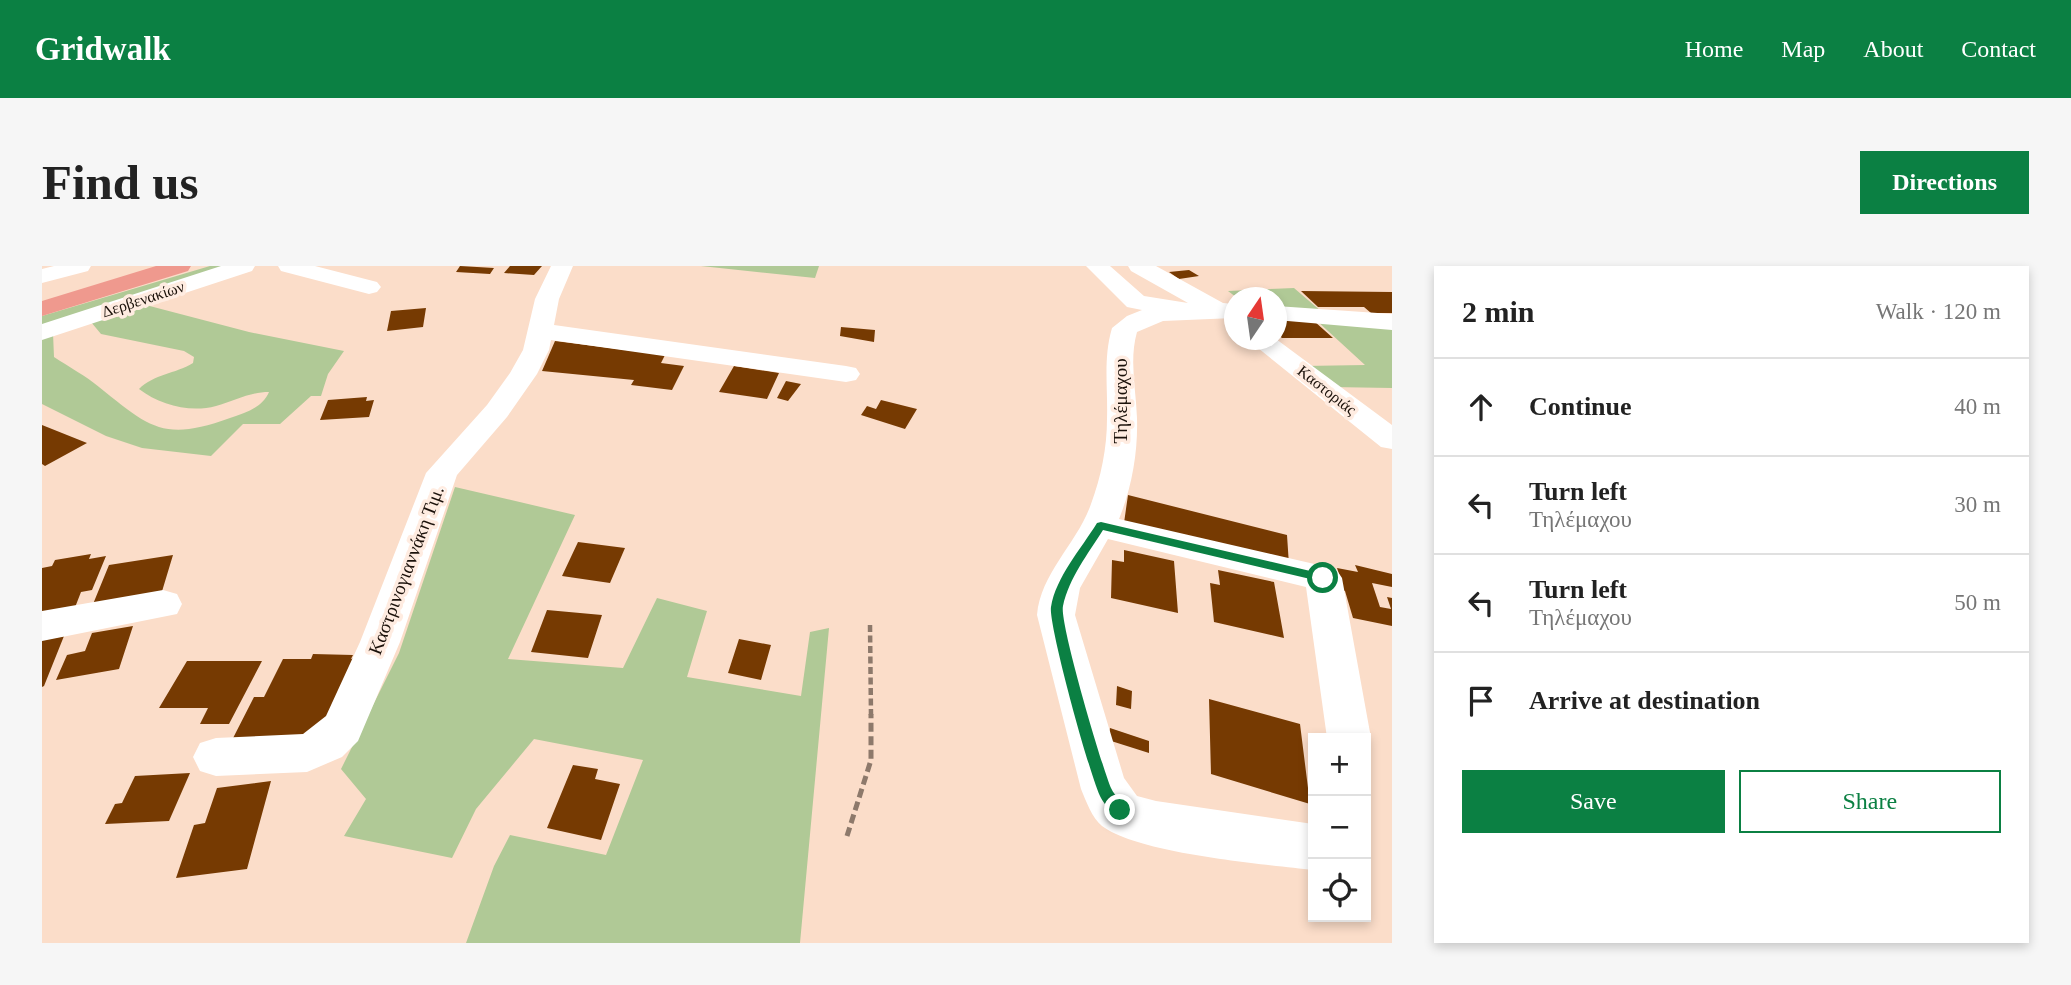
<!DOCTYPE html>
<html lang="en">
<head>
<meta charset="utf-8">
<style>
	:root { --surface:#fff; --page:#f6f6f6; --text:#222; --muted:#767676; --line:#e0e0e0; --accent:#0b8043 }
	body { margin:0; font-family:"Times New Roman",serif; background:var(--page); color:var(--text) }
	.controls { position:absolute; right:21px; bottom:21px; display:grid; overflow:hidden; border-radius:0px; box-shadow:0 4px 10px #0003 }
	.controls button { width:63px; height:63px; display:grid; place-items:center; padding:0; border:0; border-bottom:2px solid var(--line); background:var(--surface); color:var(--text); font:35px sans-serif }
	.compass { position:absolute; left:1182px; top:21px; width:63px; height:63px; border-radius:50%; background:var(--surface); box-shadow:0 4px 10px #0003; rotate:13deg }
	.stop { position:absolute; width:21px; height:21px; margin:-16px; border:5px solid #0b8043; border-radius:50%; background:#fff }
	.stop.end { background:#0b8043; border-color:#fff; box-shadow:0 2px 7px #0008 }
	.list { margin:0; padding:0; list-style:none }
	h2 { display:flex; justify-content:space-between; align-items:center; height:91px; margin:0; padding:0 28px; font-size:30px }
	h2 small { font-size:23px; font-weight:400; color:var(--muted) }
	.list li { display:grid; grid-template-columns:46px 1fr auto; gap:21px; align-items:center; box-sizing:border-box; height:98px; padding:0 28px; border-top:2px solid var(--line) }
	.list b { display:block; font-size:26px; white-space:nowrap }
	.list p { margin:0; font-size:23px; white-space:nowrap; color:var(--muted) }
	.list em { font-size:23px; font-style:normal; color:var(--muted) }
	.actions { display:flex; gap:14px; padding:21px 28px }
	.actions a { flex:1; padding:16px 0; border:2px solid var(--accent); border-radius:0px; text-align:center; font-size:24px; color:var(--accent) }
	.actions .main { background:var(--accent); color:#fff }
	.icon { flex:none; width:38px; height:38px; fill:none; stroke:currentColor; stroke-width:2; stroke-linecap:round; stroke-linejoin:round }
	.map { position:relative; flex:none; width:1350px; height:677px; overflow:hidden; border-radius:0px }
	header { display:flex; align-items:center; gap:42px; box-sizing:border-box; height:98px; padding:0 35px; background:var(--accent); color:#fff }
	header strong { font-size:33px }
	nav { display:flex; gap:38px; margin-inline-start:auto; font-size:24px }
	.intro { display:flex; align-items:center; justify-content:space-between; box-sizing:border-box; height:168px; padding:0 42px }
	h1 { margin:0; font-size:49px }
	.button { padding:18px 32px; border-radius:0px; background:var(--accent); color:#fff; font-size:24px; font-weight:700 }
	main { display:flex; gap:42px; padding:0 42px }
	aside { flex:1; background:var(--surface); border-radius:0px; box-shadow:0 4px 10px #0003 }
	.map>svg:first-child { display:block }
</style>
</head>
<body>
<header>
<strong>Gridwalk</strong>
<nav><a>Home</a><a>Map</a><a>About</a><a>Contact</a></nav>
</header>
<div class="intro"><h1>Find us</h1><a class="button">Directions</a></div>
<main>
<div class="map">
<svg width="1350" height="677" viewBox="0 0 1350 677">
	<rect width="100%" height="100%" fill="#fbddc9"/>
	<path fill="#b0c996" d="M168 0H189L0 61V50Z
		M659 0H777L773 12Z
		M1252 22 1280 46 1235 43 1234 32 1194 31 1186 25Z
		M100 38 207 66 302 85 286 108 279 130H269L238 158H201L169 190 100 182 64 170 0 138V71L11 67 12 91C27 101 44 110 57 121 108 162 122 176 188 152 203 147 220 142 227 126 208 126 192 135 174 140 148 147 118 139 97 123 112 108 133 108 151 97L152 91 142 85 59 68 49 56Z
		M1274 54 1350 60V122L1289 121 1262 100 1323 99Z
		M413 221 533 249 466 393 581 402 615 332 665 345 645 411 759 430 768 366 787 362 758 677H424L452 600 468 569 564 589 601 494 492 473 434 543 410 592 302 570 324 533 299 503 357 387Z"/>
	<path fill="#763a02" d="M418 0 452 2 448 8 414 6Z
		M468 0H500L492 9 462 7Z
		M1147 4 1157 10 1137 13 1127 6Z
		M1259 25 1350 26V47H1329L1322 41H1276Z
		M384 42 381 61 345 65 349 45Z
		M1234 55H1272L1291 72H1240L1234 67Z
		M799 61 833 64 832 76 798 70Z
		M513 75 623 89 619 97 642 100 630 124 589 119 592 114 500 105Z
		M692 100 737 107 725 133 677 126Z
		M744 115 759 118 746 135 735 132Z
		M325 131 324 135 332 134 327 151 278 154 286 134Z
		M839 134 875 143 863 163 819 149 825 140 834 143Z
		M0 159 45 177 3 200 0 198Z
		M1086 229 1245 269 1247 299 1082 257Z
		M536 276 583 282 568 317 520 310Z
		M1082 284 1132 295 1136 347 1069 332 1070 294 1082 296Z
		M49 288 47 293 64 290 50 324 39 326 32 344 0 349V302L10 300 13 294Z
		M131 289 118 332 49 343 67 299Z
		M1313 299 1350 308V321L1330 317 1338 341 1349 343 1345 331 1350 332V360L1311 352 1303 325 1296 323 1299 314 1295 302 1316 306Z
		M1176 304 1232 316 1242 372 1172 356 1168 317 1178 319Z
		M505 344 560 349 546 392 489 386Z
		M91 360 77 403 14 414 25 389 43 385 50 367Z
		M22 370 2 420 0 421V374Z
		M697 373 729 379 719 414 686 407Z
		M271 388 311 389 309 393 313 392 276 479 188 478 212 431H222L241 393H269Z
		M145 395H220L187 458H158L166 442H117Z
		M1075 420 1090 425 1089 443 1074 439Z
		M1167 433 1258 458 1268 538 1169 508Z
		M1068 462 1107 475V487L1066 474Z
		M531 499 556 503 553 513 578 518 559 574 505 562Z
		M148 507 127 555 63 558 73 538 80 537 93 510Z
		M229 515 205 603 134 612 152 559 163 557 175 522Z"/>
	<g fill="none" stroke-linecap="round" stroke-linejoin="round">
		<path stroke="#8d796b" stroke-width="4.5" stroke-dasharray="7 3.5" stroke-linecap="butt" d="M828 359 829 449"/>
		<path stroke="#8d796b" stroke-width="5" stroke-dasharray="9 4.5" stroke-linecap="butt" d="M805 570 829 494V448"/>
		<path fill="#fff" fill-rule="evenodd" d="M12 0H49L46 5 0 17V3Z
			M179 0H213L210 5 0 74V58Z
			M236 0H273L335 16 339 21 335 26 327 28 239 5Z
			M509 0H531L517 33 512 59 804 100 814 102 818 108 814 114 804 116 509 74 507 84 495 108 465 151 415 209 358 376 316 475 300 491 265 506 174 510 158 505 151 491 158 477 174 472 261 468 284 450 318 376 384 207 445 139 468 107 481 84 493 33Z
			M1044 0H1068L1102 30 1146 37 1089 5 1086 0H1114L1181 37 1192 38V52L1121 55 1095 66C1087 94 1094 123 1095 152 1096 186 1090 221 1077 253L1294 303 1300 312 1329 472 1324 483V472H1285L1264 321 1066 273 1038 322 1033 349 1082 512 1095 530 1114 535 1271 558V604C1221 598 1098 588 1060 560 1050 552 1044 535 1039 523L995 349C999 306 1035 278 1049 238 1059 211 1065 182 1065 153 1066 122 1061 92 1070 62L1085 50 1100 44 1085 41Z
			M1234 40 1350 48V64L1234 54Z
			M1234 73 1350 159V183L1339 181 1206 74Z
			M121 324 135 328 140 338 135 348 0 375V345Z"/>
		<path fill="#ef998e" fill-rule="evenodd" d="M114 0H149L146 5 0 50V35Z"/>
	</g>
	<path fill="#0b8043" d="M1059 256 1281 308 1286 312 1281 316 1061 264C1046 288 1027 312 1021 340 1017 356 1060 501 1069 522 1073 531 1081 536 1085 544L1078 551C1070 548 1063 539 1059 532 1049 514 1006 358 1009 341 1014 311 1039 283 1055 257Z"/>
	<g text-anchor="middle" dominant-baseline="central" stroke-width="7" stroke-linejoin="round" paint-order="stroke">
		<g font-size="16" fill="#1b110a" stroke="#ffece1">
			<text transform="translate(101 33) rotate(-18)">Δερβενακίων</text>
			<text transform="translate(1285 124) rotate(38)">Καστοριάς</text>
		</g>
		<g font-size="19" fill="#1b110a" stroke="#ffece1">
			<text transform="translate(1078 135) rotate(-90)">Τηλέμαχου</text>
			<text transform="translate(364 304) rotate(-69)">Καστρινογιαννάκη Τιμ.</text>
		</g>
	</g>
</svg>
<div class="controls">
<button>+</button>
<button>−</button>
<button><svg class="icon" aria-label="locate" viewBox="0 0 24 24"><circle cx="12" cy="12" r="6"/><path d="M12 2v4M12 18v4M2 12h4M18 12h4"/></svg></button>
</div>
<svg class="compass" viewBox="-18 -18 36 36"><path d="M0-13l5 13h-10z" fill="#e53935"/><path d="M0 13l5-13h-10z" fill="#767676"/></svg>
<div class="stop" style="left:1281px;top:312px"></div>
<div class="stop end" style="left:1078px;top:544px"></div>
</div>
<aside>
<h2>2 min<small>Walk · 120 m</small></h2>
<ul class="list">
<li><svg class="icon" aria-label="ahead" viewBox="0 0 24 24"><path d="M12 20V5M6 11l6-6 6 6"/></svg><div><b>Continue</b></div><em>40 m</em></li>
<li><svg class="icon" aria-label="left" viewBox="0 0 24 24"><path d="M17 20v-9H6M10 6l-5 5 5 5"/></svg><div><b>Turn left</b><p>Τηλέμαχου</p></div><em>30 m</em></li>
<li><svg class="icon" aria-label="left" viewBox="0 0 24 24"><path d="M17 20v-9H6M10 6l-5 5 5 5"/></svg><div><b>Turn left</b><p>Τηλέμαχου</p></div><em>50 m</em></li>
<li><svg class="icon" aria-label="arrive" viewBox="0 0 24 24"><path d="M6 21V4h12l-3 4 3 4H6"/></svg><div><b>Arrive at destination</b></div></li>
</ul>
<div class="actions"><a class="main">Save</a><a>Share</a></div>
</aside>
</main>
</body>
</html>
